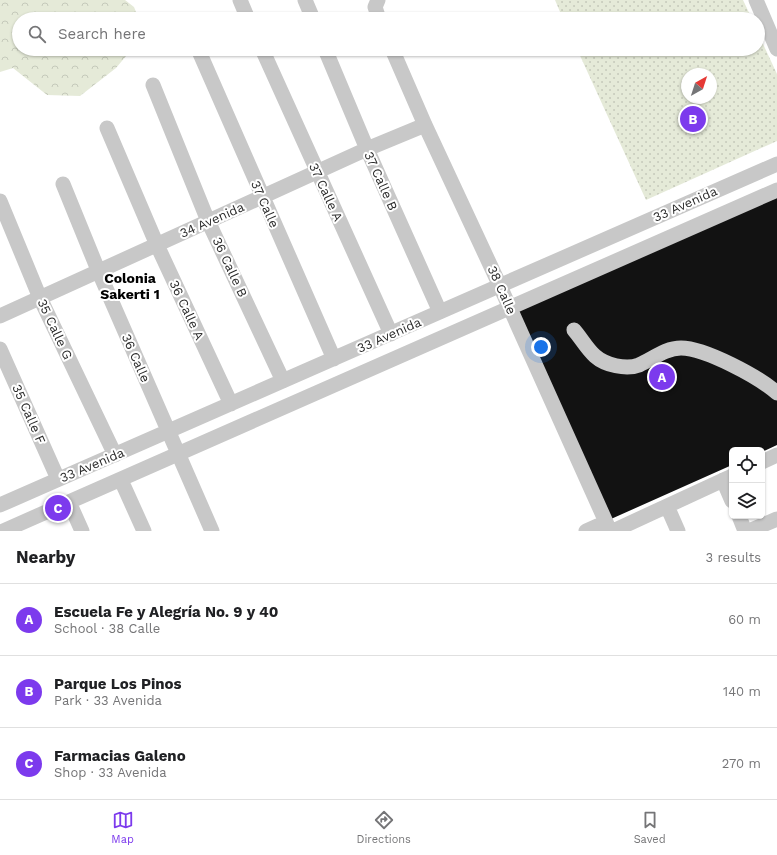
<!DOCTYPE html>
<html lang="en">
<head>
<meta charset="utf-8">
<style>
	:root { --surface:#fff; --page:#f2f2f2; --text:#202124; --muted:#757577; --line:#e0e0e0; --accent:#7c3aed }
	body { margin:0; font-family:"Work Sans",sans-serif; background:var(--page); color:var(--text) }
	.controls { position:absolute; right:12px; bottom:12px; display:grid; overflow:hidden; border-radius:6px; box-shadow:0 1px 3px #0004 }
	.controls button { width:36px; height:36px; display:grid; place-items:center; padding:0; border:0; border-bottom:1px solid var(--line); background:var(--surface); color:var(--text); font:20px sans-serif }
	.compass { position:absolute; left:681px; top:68px; width:36px; height:36px; border-radius:50%; background:var(--surface); box-shadow:0 1px 3px #0004; rotate:39deg }
	.you { position:absolute; left:541px; top:347px; width:14px; height:14px; margin:-10px; border:3px solid #fff; border-radius:50%; background:#1a73e8; box-shadow:0 0 0 6px #1a73e833 }
	.badge { display:grid; place-items:center; width:26px; height:26px; border-radius:50%; background:var(--accent); color:#fff; font-size:13px; font-weight:700 }
	.pin { position:absolute; translate:-50% -50%; border:2px solid #fff; box-shadow:0 1px 4px #0006 }
	.list { margin:0; padding:0; list-style:none }
	h2 { display:flex; justify-content:space-between; align-items:center; height:52px; margin:0; padding:0 16px; font-size:17px }
	h2 small { font-size:13px; font-weight:400; color:var(--muted) }
	.list li { display:grid; grid-template-columns:26px 1fr auto; gap:12px; align-items:center; box-sizing:border-box; height:72px; padding:0 16px; border-top:1px solid var(--line) }
	.list b { display:block; font-size:15px; white-space:nowrap }
	.list p { margin:0; font-size:13px; white-space:nowrap; color:var(--muted) }
	.list em { font-size:13px; font-style:normal; color:var(--muted) }
	.icon { flex:none; width:22px; height:22px; fill:none; stroke:currentColor; stroke-width:2; stroke-linecap:round; stroke-linejoin:round }
	.map { position:relative; flex:none; width:777px; height:531px; overflow:hidden }
	.search { position:absolute; background:var(--surface); box-shadow:0 1px 3px #0004; left:12px; right:12px; top:12px; height:44px; display:flex; align-items:center; gap:10px; box-sizing:border-box; padding:0 14px; border-radius:22px; color:var(--muted); font-size:15px }
	.sheet { height:268px; background:var(--surface) }
	nav { display:flex; justify-content:space-around; align-items:center; box-sizing:border-box; height:56px; border-top:1px solid var(--line); background:var(--surface); font-size:11px; color:var(--muted) }
	nav a { display:grid; justify-items:center; gap:2px }
	nav .on { color:var(--accent) }
	.map>svg:first-child { display:block }
</style>
</head>
<body>
<div class="map">
<svg width="777" height="531" viewBox="0 0 777 531">
	<defs>
		<pattern id="green-dots" width="8" height="8" patternUnits="userSpaceOnUse"><rect width="8" height="8" fill="#e5ead8"/><path d="M2 2h.1M6 6h.1" fill="none" stroke="#c5c9ba" stroke-width="1.8" stroke-linecap="round"/></pattern>
		<pattern id="forest-crowns" width="20" height="18" patternUnits="userSpaceOnUse"><rect width="20" height="18" fill="#e5ead8"/><path d="M2 6a3 3 0 1 1 6 0M12 15a3 3 0 1 1 6 0" fill="none" stroke="#c5c9ba"/></pattern>
	</defs>
	<rect width="100%" height="100%" fill="#fff"/>
	<path fill="url(#green-dots)" fill-rule="evenodd" d="M555 0H743L752 19H563Z
		M758 33 777 74V141L646 200 577 49H758ZM687 74H711V98H687Z"/>
	<path fill="url(#forest-crowns)" d="M0 0H125L134 7 139 19H19V49H132L116 68 80 96 47 95 13 68 0 72Z"/>
	<path fill="#121212" d="M777 195V445L762 452V450H732V465L611 519 517 309Z"/>
	<g fill="none" stroke-linecap="round" stroke-linejoin="round">
		<path stroke="#c8c8c8" stroke-width="15" d="M240 0 248 19
			M305 0 313 19
			M378 0 375 7 379 19
			M756 0 777 49
			M198 49 334 359
			M262 49 391 334
			M325 49 367 149 440 312
			M392 49 425 125 500 286 610 531
			M153 85 208 221 283 381
			M107 128 157 245 231 404
			M63 184 98 270 212 531
			M0 201 40 298 115 455
			M0 316 367 149 425 125
			M574 330C581 338 587 349 595 356 605 365 626 370 639 365 653 359 665 348 681 348 705 348 759 377 777 393
			M0 349 58 479
			M762 462 777 455
			M121 480 144 531
			M723 480 732 501
			M69 502 82 531
			M0 505 777 164
			M667 506 678 531
			M739 516 745 531
			M3 531 777 190
			M586 531 606 522
			M613 531 732 476
			M749 531 777 519"/>
	</g>
	<g text-anchor="middle" dominant-baseline="central" stroke-width="4" stroke-linejoin="round" paint-order="stroke">
		<g font-size="13" fill="#2b2b2b" stroke="#fff">
			<text transform="translate(381 181) rotate(66)">37 Calle B</text>
			<text transform="translate(326 192) rotate(65)">37 Calle A</text>
			<text transform="translate(265 204) rotate(66)">37 Calle</text>
			<text transform="translate(685 204) rotate(-24)">33 Avenida</text>
			<text transform="translate(212 220) rotate(-24)">34 Avenida</text>
			<text transform="translate(230 267) rotate(65)">36 Calle B</text>
			<text transform="translate(502 290) rotate(66)">38 Calle</text>
			<text transform="translate(187 310) rotate(65)">36 Calle A</text>
			<text transform="translate(55 329) rotate(65)">35 Calle G</text>
			<text transform="translate(389 335) rotate(-24)">33 Avenida</text>
			<text transform="translate(136 358) rotate(66)">36 Calle</text>
			<text transform="translate(29 414) rotate(66)">35 Calle F</text>
			<text transform="translate(92 465) rotate(-23)">33 Avenida</text>
		</g>
		<g font-size="14" font-weight="bold" fill="#000" stroke="#fff">
			<text x="130" y="278">Colonia<tspan x="130" dy="16">Sakerti 1</tspan></text>
		</g>
	</g>
</svg>
<div class="controls">
<button><svg class="icon" aria-label="locate" viewBox="0 0 24 24"><circle cx="12" cy="12" r="6"/><path d="M12 2v4M12 18v4M2 12h4M18 12h4"/></svg></button>
<button><svg class="icon" aria-label="layers" viewBox="0 0 24 24"><path d="M12 4l9 5-9 5-9-5zM3 14l9 5 9-5"/></svg></button>
</div>
<svg class="compass" viewBox="-18 -18 36 36"><path d="M0-13l5 13h-10z" fill="#e53935"/><path d="M0 13l5-13h-10z" fill="#757577"/></svg>
<div class="you"></div>
<div class="pin badge" style="left:662px;top:377px">A</div>
<div class="pin badge" style="left:693px;top:119px">B</div>
<div class="pin badge" style="left:58px;top:508px">C</div>
<div class="search"><svg class="icon" aria-label="search" viewBox="0 0 24 24"><circle cx="10" cy="10" r="6"/><path d="M15 15l6 6"/></svg>Search here</div>
</div>
<section class="sheet">
<h2>Nearby<small>3 results</small></h2>
<ul class="list">
<li><span class="badge">A</span><div><b>Escuela Fe y Alegría No. 9 y 40</b><p>School · 38 Calle</p></div><em>60 m</em></li>
<li><span class="badge">B</span><div><b>Parque Los Pinos</b><p>Park · 33 Avenida</p></div><em>140 m</em></li>
<li><span class="badge">C</span><div><b>Farmacias Galeno</b><p>Shop · 33 Avenida</p></div><em>270 m</em></li>
</ul>
</section>
<nav>
<a class="on"><svg class="icon" aria-label="map" viewBox="0 0 24 24"><path d="M3 6l6-2 6 2 6-2v14l-6 2-6-2-6 2zM9 4v14M15 6v14"/></svg>Map</a>
<a><svg class="icon" aria-label="directions" viewBox="0 0 24 24"><path d="M12 3l9 9-9 9-9-9zM9 14v-3h6M13 9l2 2-2 2"/></svg>Directions</a>
<a><svg class="icon" aria-label="saved" viewBox="0 0 24 24"><path d="M7 4h10v16l-5-4-5 4z"/></svg>Saved</a>
</nav>
</body>
</html>
